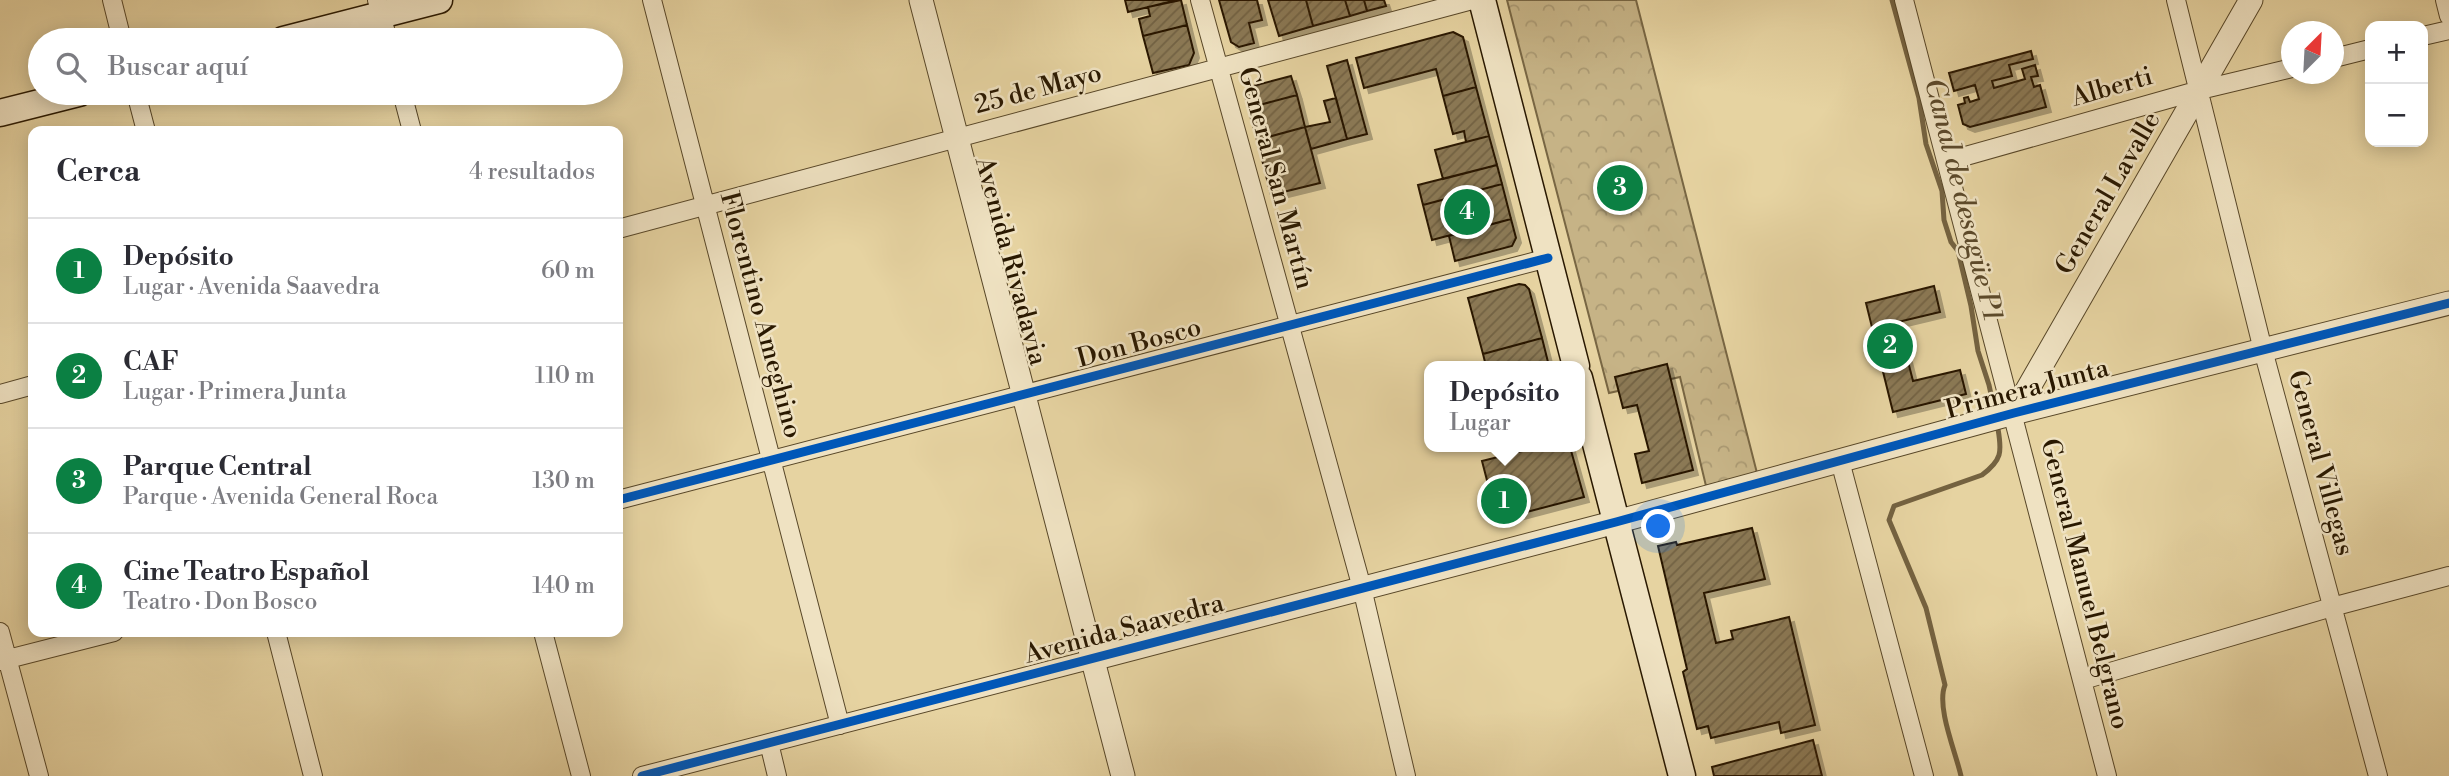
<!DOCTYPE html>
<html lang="es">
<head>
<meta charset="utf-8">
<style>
	:root { --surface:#fff; --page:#f7f7f7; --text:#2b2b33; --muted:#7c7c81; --line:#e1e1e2; --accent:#0b8043 }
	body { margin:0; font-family:"Libre Bodoni",serif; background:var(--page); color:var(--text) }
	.controls { position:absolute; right:21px; top:21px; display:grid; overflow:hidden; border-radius:14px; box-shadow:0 4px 18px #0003 }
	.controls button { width:63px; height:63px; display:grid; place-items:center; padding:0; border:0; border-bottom:2px solid var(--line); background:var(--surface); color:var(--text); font:35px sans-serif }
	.compass { position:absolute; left:2281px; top:21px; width:63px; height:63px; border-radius:50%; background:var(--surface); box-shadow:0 4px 18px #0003; rotate:24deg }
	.you { position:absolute; left:1659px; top:527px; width:24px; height:24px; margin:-18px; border:5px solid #fff; border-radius:50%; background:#1a73e8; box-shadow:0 0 0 10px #1a73e833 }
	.badge { display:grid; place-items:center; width:46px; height:46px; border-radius:50%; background:var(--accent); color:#fff; font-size:23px; font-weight:700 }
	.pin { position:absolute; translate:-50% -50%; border:4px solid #fff; box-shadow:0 2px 7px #0006 }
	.popup { position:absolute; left:1424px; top:361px; width:161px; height:91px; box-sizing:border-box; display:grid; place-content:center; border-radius:14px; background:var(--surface); filter:drop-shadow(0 2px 5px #0005); font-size:23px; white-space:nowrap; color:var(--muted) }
	.popup b { font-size:26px; color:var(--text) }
	.popup::after { content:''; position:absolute; left:50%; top:100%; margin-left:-14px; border:14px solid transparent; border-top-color:var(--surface) }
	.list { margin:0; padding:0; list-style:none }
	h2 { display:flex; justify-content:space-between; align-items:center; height:91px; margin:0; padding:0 28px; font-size:30px }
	h2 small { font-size:23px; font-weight:400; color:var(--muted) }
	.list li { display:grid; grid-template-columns:46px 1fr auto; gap:21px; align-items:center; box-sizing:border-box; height:105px; padding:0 28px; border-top:2px solid var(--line) }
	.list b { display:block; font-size:26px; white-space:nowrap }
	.list p { margin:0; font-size:23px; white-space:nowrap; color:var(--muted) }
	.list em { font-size:23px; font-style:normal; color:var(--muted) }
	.icon { flex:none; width:38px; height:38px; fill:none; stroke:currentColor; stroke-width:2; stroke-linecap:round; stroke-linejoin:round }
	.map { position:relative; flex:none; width:2449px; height:776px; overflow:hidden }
	.search { position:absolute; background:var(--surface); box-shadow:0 4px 18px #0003; left:28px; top:28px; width:595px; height:77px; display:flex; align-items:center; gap:18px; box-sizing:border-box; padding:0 24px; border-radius:38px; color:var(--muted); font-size:26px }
	.panel { position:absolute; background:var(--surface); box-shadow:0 4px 18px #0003; left:28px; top:126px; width:595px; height:511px; border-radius:14px }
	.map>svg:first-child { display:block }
</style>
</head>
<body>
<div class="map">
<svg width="2449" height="776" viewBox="0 0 2449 776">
	<defs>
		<pattern id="forest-crowns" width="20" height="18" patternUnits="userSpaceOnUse" patternTransform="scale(1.75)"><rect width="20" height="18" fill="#c6b386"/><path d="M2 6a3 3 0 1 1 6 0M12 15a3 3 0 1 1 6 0" fill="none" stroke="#aa9972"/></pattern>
		<pattern id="building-hatch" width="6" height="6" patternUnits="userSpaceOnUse" patternTransform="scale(1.75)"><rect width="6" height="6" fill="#8b7954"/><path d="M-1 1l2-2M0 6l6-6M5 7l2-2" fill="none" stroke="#726243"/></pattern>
		<filter id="shadow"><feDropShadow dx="5" dy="5" stdDeviation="0" flood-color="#0004"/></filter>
	</defs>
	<rect width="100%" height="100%" fill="#e6d3a1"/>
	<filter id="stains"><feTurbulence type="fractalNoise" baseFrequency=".00286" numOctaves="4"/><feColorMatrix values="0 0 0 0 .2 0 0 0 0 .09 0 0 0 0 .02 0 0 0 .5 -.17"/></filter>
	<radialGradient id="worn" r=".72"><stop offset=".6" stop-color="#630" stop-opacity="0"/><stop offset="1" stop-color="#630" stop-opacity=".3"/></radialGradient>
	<path fill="url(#forest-crowns)" stroke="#786643" stroke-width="2" d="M1507 0H1636L1757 473 1706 486 1680 377 1609 393Z"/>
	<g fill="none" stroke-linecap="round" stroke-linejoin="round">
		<path stroke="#746240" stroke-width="5" d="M1892 0 1919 98 1926 144 1942 191 1944 220 1951 242 1958 251 1971 306 1978 351 1989 385 1994 408
			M1961 776C1956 753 1936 707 1945 685L1926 608 1889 520 1894 506 1982 475C2002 460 2002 452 1998 429"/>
	</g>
	<path fill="url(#building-hatch)" stroke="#291800" stroke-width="2" filter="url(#shadow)" d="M1125 0H1177L1128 12Z
		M1181 0 1187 25 1143 36 1139 19 1150 16 1148 7Z
		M1219 0H1257L1262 20 1249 23 1254 43 1239 47 1231 42Z
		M1268 0H1306L1313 26 1279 36Z
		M1306 0H1345L1350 16 1313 26Z
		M1345 0H1364L1367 11 1350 16Z
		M1364 0H1384L1386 6 1367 11Z
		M1187 25 1194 53 1189 65 1153 73 1143 36Z
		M1453 32 1463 37 1476 87 1443 96 1436 69 1364 88 1356 58Z
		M2031 51 2033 59 2009 65 2012 76 1992 81 1994 88 2025 79 2022 69 2035 65 2038 76 2031 77 2034 87 2040 85 2046 107 1970 127 1963 124 1958 105 1965 103 1964 98 1968 97 1970 102 1979 99 1975 85 1954 91 1949 73Z
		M1347 60 1367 134 1347 139 1327 66Z
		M1291 76 1297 95 1248 108 1245 95 1249 87Z
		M1476 87 1489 136 1466 142 1464 131 1453 134 1443 96Z
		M1297 95 1305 127 1257 140 1248 108Z
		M1336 98 1347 139 1311 149 1305 127 1330 122 1324 101Z
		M1305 127 1320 183 1271 195 1257 140Z
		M1489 136 1497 165 1443 179 1435 150Z
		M1497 165 1502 184 1423 205 1418 185Z
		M1502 184 1511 219 1432 240 1423 205Z
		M1511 219 1516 238 1512 246 1455 261 1449 236Z
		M1519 284 1525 285 1529 289 1542 338 1483 354 1468 298Z
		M1934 286 1940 312 1898 322 1913 381 1960 370 1966 394 1893 412 1866 303Z
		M1542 338 1549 366H1486L1483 354Z
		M1667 364 1693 470 1642 483 1635 454 1649 451 1637 405 1623 408 1615 377Z
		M1495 447H1538L1497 457Z
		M1538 447H1570L1584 497 1519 514 1511 483 1489 488 1482 461Z
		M1511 483 1519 514 1497 519 1489 488Z
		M1752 528 1765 579 1704 593 1716 643 1733 639 1731 631 1789 617 1815 725 1781 733 1779 722 1711 738 1708 726 1697 729 1683 672 1687 669 1658 546 1676 542 1677 545Z
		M1813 740 1822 776H1714L1712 767Z"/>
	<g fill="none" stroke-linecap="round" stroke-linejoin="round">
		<defs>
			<path id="minor" d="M112 0 122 40
				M377 0 388 40
				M652 0 840 725
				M1200 0 1362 588 1406 776
				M1904 0 2107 776
				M2176 0 2263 350 2378 776
				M2445 0 2449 16
				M2423 36 2449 30
				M2334 58 2370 49
				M136 93 146 131
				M402 93 412 131
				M1948 161 2200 90 2292 68
				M618 229 1472 0
				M0 394 33 385
				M1840 461 1924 776
				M618 500 1548 258
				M0 632 39 776
				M276 632 313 776
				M543 632 581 776
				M0 661 114 632
				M2083 680 2332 607 2449 576
				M769 743 777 776
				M642 776 1093 659"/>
			<path id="tertiary" d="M921 0 1123 776
				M2014 413 2251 0
				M1093 659 1616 522 2014 413 2449 303"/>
			<path id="secondary" d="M1482 0 1576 366
				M283 40 439 0
				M0 113 79 93
				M1579 378 1682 776"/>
		</defs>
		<use href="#minor" stroke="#584728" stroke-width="20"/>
		<use href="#tertiary" stroke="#584728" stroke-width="25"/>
		<use href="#secondary" stroke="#291800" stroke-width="29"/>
		<use href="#minor" stroke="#efe2c2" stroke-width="18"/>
		<use href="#tertiary" stroke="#efe2c2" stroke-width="23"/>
		<use href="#secondary" stroke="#efe2c2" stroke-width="26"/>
		<defs>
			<path id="cycleway" d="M618 500 1548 258
				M642 776 1616 522 2014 413 2449 303"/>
		</defs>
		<use href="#cycleway" stroke="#efe2c2" stroke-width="13"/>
		<use href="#cycleway" stroke="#0057b8" stroke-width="9"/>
	</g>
	<g text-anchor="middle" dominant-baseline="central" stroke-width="5" stroke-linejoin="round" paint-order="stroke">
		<g font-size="26" fill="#291800" stroke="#efe2c2">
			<text transform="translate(2112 87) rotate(-16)">Alberti</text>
			<text transform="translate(1038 89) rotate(-15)">25 de Mayo</text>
			<text transform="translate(1276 178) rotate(75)">General San Martín</text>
			<text transform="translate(2108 193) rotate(-60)">General Lavalle</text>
			<text transform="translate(1011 261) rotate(75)">Avenida Rivadavia</text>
			<text transform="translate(761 315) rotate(75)">Florentino Ameghino</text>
			<text transform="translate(1139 343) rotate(-15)">Don Bosco</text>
			<text transform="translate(2027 389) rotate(-15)">Primera Junta</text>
			<text transform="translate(2321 463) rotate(75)">General Villegas</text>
			<text transform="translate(2085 584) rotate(76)">General Manuel Belgrano</text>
			<text transform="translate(1124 629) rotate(-15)">Avenida Saavedra</text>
		</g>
		<g font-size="28" font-style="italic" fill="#5b492a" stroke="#efe2c2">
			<text transform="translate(1963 199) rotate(76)">Canal de desagüe P1</text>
		</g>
	</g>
	<rect width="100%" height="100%" filter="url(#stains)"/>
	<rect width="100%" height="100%" fill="url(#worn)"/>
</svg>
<div class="controls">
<button>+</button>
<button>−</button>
</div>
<svg class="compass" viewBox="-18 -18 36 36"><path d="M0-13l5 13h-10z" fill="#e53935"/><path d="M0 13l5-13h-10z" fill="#7c7c81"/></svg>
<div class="you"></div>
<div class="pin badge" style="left:1504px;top:501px">1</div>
<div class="popup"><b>Depósito</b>Lugar</div>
<div class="pin badge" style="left:1890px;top:346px">2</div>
<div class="pin badge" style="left:1620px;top:188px">3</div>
<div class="pin badge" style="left:1467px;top:212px">4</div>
<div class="search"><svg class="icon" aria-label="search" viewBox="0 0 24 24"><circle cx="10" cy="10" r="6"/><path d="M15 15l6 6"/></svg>Buscar aquí</div>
<section class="panel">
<h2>Cerca<small>4 resultados</small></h2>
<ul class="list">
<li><span class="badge">1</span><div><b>Depósito</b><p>Lugar · Avenida Saavedra</p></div><em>60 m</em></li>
<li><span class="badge">2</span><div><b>CAF</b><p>Lugar · Primera Junta</p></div><em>110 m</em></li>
<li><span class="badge">3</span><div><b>Parque Central</b><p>Parque · Avenida General Roca</p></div><em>130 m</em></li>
<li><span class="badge">4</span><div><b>Cine Teatro Español</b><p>Teatro · Don Bosco</p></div><em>140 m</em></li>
</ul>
</section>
</div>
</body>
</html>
